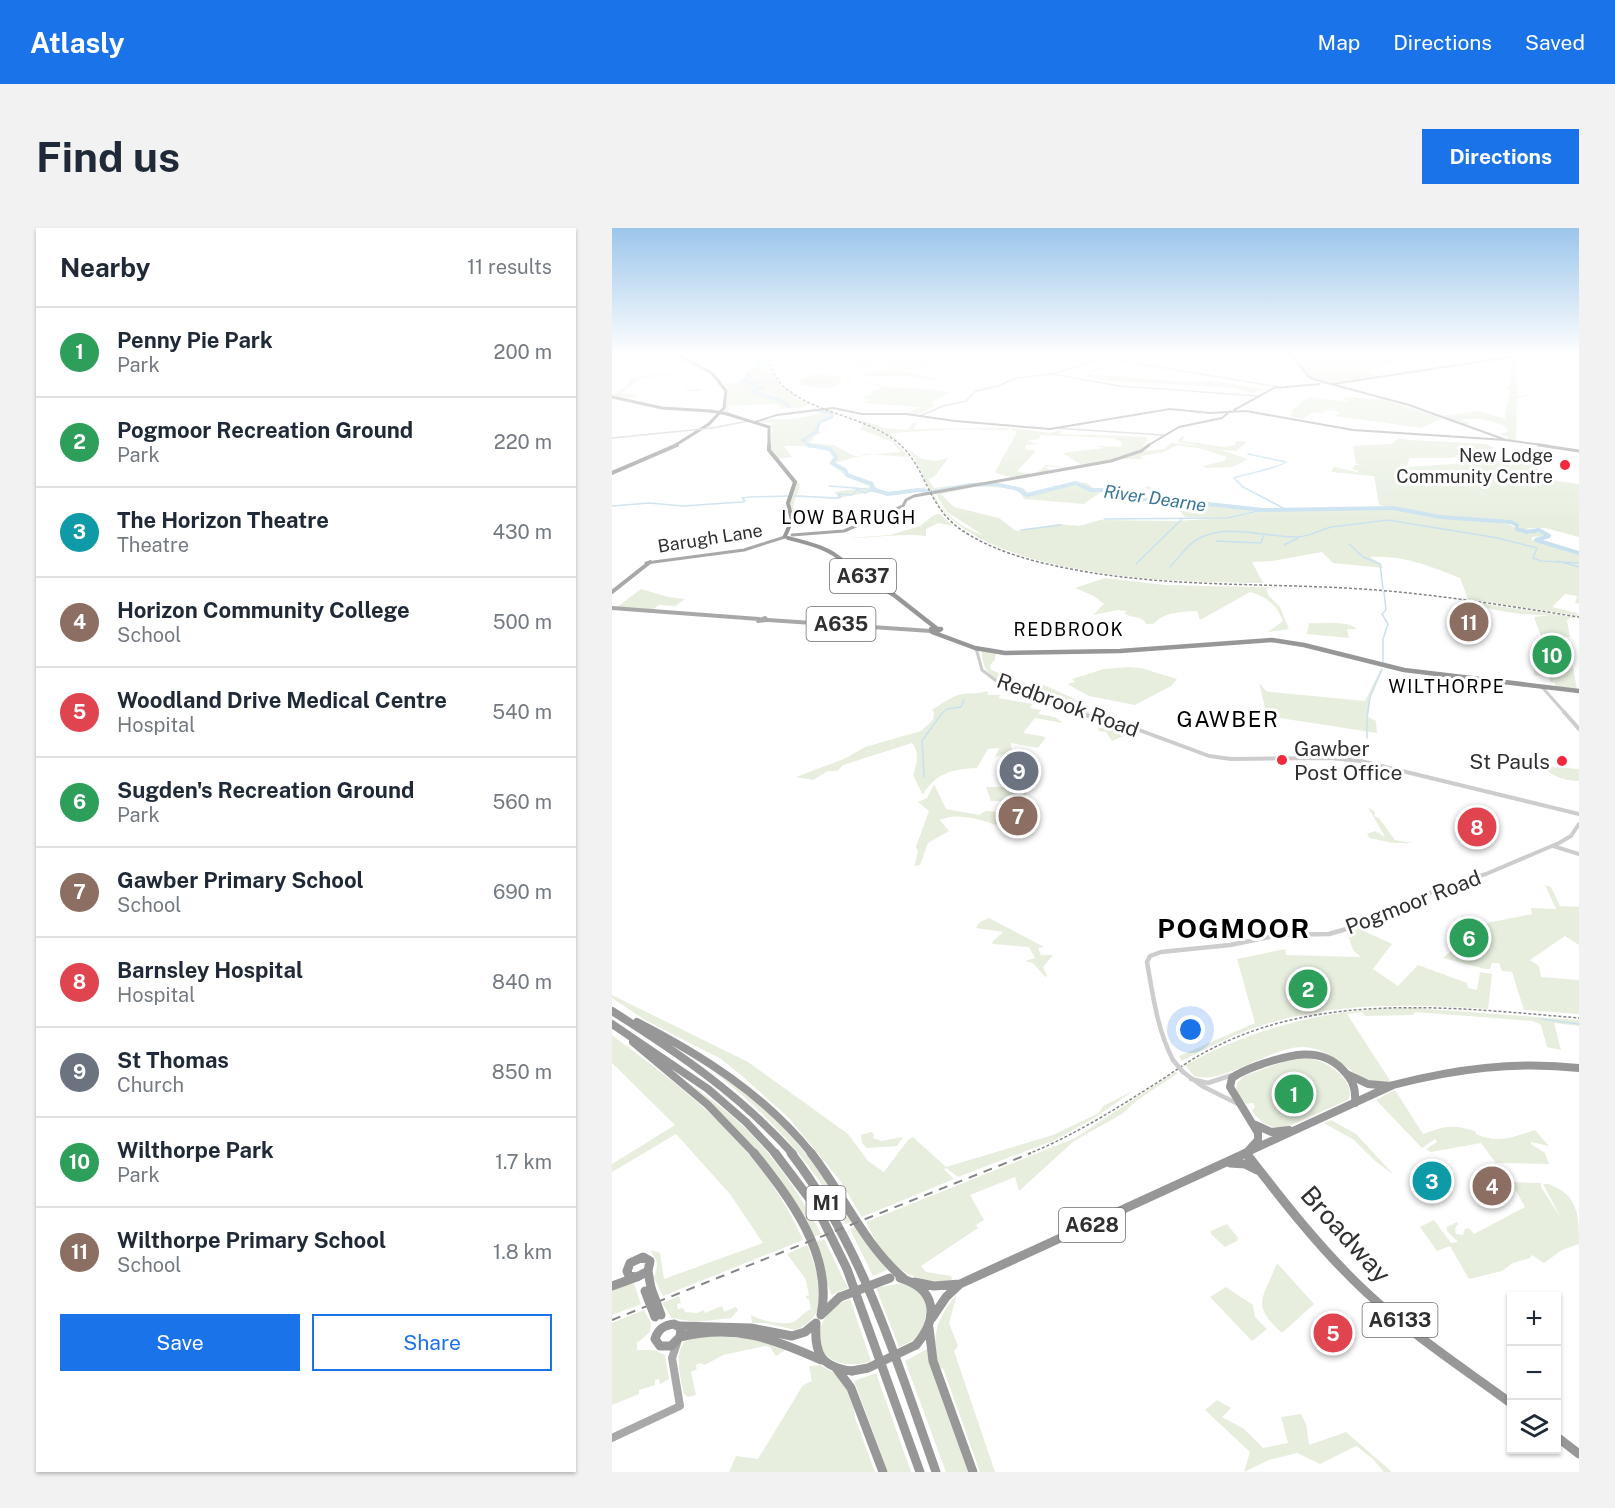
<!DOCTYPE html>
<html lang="en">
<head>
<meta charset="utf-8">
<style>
	:root { --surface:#fff; --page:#f2f2f3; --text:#1f2937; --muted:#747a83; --line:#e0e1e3; --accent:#1a73e8 }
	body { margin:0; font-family:"Public Sans",sans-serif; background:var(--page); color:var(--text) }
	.controls { position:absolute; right:18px; bottom:18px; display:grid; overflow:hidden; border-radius:0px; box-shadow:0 2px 4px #0004 }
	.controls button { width:54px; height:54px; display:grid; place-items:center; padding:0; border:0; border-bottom:2px solid var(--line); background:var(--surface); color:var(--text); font:30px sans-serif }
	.you { position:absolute; left:579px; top:802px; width:21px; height:21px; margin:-15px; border:4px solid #fff; border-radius:50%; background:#1a73e8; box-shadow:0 0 0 9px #1a73e833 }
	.badge { display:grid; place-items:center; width:39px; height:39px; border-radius:50%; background:var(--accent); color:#fff; font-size:20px; font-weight:700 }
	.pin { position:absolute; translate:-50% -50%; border:3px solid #fff; box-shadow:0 2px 6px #0006 }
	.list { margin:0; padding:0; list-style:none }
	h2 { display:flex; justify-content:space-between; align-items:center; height:78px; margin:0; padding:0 24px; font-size:26px }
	h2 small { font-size:20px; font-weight:400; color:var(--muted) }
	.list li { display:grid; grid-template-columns:39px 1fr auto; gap:18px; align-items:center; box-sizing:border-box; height:90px; padding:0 24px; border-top:2px solid var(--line) }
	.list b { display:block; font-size:22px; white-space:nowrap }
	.list p { margin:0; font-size:20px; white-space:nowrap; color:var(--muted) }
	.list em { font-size:20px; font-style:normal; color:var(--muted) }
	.actions { display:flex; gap:12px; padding:18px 24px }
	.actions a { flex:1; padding:14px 0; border:2px solid var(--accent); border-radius:0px; text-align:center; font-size:21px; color:var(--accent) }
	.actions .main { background:var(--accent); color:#fff }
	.icon { flex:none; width:33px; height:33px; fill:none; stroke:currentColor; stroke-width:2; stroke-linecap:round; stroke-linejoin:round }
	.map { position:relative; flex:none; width:967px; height:1244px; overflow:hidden; border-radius:0px }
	header { display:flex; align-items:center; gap:36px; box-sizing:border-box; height:84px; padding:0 30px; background:var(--accent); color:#fff }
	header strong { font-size:28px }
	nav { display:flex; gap:33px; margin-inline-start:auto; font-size:21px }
	.intro { display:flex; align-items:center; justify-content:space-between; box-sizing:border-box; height:144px; padding:0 36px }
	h1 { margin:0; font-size:42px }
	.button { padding:15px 27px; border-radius:0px; background:var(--accent); color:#fff; font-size:21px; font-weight:700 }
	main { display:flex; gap:36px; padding:0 36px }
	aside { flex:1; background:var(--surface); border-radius:0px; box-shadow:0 2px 4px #0004 }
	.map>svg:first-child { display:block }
</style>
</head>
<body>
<header>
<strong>Atlasly</strong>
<nav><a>Map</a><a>Directions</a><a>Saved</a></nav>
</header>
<div class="intro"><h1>Find us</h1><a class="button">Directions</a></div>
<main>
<aside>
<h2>Nearby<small>11 results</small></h2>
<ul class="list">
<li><span class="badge" style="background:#2e9e5b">1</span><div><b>Penny Pie Park</b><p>Park</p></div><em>200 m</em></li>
<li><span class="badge" style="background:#2e9e5b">2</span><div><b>Pogmoor Recreation Ground</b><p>Park</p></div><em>220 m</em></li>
<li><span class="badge" style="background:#0f9aa8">3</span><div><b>The Horizon Theatre</b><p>Theatre</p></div><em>430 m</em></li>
<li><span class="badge" style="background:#8d6e63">4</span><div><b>Horizon Community College</b><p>School</p></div><em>500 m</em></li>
<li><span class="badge" style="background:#e0444e">5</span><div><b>Woodland Drive Medical Centre</b><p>Hospital</p></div><em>540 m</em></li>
<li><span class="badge" style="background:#2e9e5b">6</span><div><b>Sugden's Recreation Ground</b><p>Park</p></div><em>560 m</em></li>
<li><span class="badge" style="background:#8d6e63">7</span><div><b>Gawber Primary School</b><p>School</p></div><em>690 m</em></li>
<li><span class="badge" style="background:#e0444e">8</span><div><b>Barnsley Hospital</b><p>Hospital</p></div><em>840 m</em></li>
<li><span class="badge" style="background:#6b7280">9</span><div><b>St Thomas</b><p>Church</p></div><em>850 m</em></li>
<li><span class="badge" style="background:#2e9e5b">10</span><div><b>Wilthorpe Park</b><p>Park</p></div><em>1.7 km</em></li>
<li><span class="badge" style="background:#8d6e63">11</span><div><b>Wilthorpe Primary School</b><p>School</p></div><em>1.8 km</em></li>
</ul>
<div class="actions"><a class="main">Save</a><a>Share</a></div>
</aside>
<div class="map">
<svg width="967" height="1244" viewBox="0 0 967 1244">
	<rect width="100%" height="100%" fill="#fff"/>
	<path fill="#e7eede" d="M56 127 74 132 93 143 30 150 9 165 29 167 17 170 0 168V166L15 158 19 149 91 143Z
		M126 127 150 131H153L150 127H152L164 151 171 159 185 168 182 169 199 176 183 181 176 176 177 180 167 181 169 178 159 176 116 178 117 179 116 184 139 193 112 184 117 165 114 156 127 154 136 148 133 146 142 142 141 140 151 138 142 136 148 132Z
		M306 127H340L318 132 313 140 290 143 326 151 317 152 296 148H251L254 144 283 143 274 133 258 134 259 139H242L243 137 238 134Z
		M679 127H792L796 131 754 142 767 149C730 155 702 167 679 127Z
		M906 129V139H903L906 168 918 167 905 171 904 214 894 211 896 209 888 206 896 204 895 201 878 202 895 200C881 192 864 189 849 192L858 196 853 197 829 188 866 183 894 191 893 184 899 162 893 159 898 157 899 130Z
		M491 140 477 146 575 154 601 153 657 162 639 165 621 160 488 152 475 149 476 147H470L481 144 478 142Z
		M202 146 227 148 230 151C220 166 203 159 188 157V152Z
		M236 148 240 152 274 158 272 159 322 161 321 162 338 164 319 175 323 178 305 187 295 185 308 179 251 175 259 172 250 170 262 165 257 164 271 159 234 151Z
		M697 169 737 174 729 169 766 171 764 169 830 190 809 200 723 188 728 184 714 182 711 185 700 184 692 191 677 188 681 185 679 183Z
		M217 181 224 185 220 190 208 195 206 201 209 205 202 208 201 212 196 215 222 217 242 228 289 224 280 214 248 201 251 197 243 192C264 200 283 211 297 229L255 226 223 235 237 246 262 256C270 273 298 262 313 259L316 266 306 263 277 267 259 264 220 271 184 268 181 279 187 291 182 292 178 274 184 258V251L188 257 185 267 224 270 226 268 222 264 259 259 236 249 217 235 223 229 215 220 195 218H172L180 229 165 231 158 218 160 217H158L160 202 158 197 165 196 147 194C157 189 166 192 177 191 188 191 200 186 211 185L208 183Z
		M239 188 273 200 295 202 301 195H306L300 201 398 200 396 202 345 201 278 205 288 214Z
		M400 200 437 205 449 202 448 206 536 209C533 218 529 222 520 226L516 225V227L500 233 470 237 450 225 493 220 482 218 509 219 510 214 501 210 428 207 427 211 415 213 427 216 414 217 413 221 424 223 405 243C418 247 424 248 434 237L453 239C445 241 439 237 433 239L438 242C421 248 400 253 383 244L405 204 399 202Z
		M570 208 573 209 570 213 612 219 623 217 624 213 616 212 635 214 625 222 627 223 609 222 636 231 620 239 593 240 591 238 612 233 615 229 590 221 565 217 552 224 529 228 530 231H510L531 223 552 221 560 215 592 218 565 214Z
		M787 210 797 212 874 216 883 220 838 230H797L795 239 888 233C897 229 902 229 912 230L917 236 945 253 967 256V309L933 300H916L914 304 903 295 869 290 830 289 897 296 910 304 917 306 926 302 934 308 920 309V312L967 323V375L963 376 965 368 953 366 940 379 965 385 967 388 856 371 848 350C818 338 792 327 758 329L769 336 771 340 721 335 710 324 660 333 640 334 651 355C566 355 365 350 319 266L322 267C330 285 351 301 371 307L335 284 324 266 353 258 332 261 319 265 303 231 296 220 307 230 324 233 336 230 323 248 316 251 322 260 371 254 411 260 416 266 461 254 475 255 482 261 504 262 507 267 512 269 545 270 543 267 546 264 532 260 536 258 547 264 548 268 557 273 509 270 495 263H490L472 276 412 271 406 261 367 258 329 266 342 279 387 290 404 303 446 296 467 298 488 292 564 293 611 290 573 289 560 273 646 282 614 290 652 283 738 280 781 281 809 287 802 283 767 277 762 248 719 244 722 239 745 244 747 243 740 241 743 237 752 238 744 236 741 218 779 216Z
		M328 286 341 298 326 295 314 301V308C289 305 263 310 237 310L278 307 308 298 322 287Z
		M493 350 553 357 728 361 654 360 656 367 668 379 677 401 656 404 671 393C664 376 655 369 638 364L588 392 585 383C569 384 552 384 541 396H534C530 387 520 391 512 385L515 383 506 382 481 387 492 376 482 368 463 360Z
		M29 361 56 369 73 371 63 378 47 377 40 382 5 379Z
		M860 374 967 390H959L955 392 958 409H948L949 418 957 419 965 461 943 459V455L938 454 937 449 922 447 921 431 930 411 922 389 938 387C912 387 884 385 860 374Z
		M697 395C711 396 735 392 745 401H735L737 410 695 406Z
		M370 423 384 425 383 432 378 437 379 442 423 459 432 457 467 473 477 484V488C463 478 452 470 436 465 410 456 369 461 370 423Z
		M517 439 529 440 565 451 559 458 523 477 477 468 455 456 463 454 460 451 492 441Z
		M771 441 759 468 756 489 764 493 765 505 655 488 647 455 654 463 659 464 753 473 768 442Z
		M375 463 376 467H389L386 470 421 476 418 480 429 482 426 486 443 489 451 495 423 490 411 505 434 509 426 520 399 515 400 524 383 529 387 520 376 521 365 540C341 541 323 545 311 567L301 547C305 536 308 524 300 515L231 537 225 543H216L201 552 184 549 234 530 253 519 309 503 321 492 322 484 320 482C328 477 337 470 346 467 354 464 363 467 375 463Z
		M493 494 523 503 500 513 494 504 487 503 486 497 482 495Z
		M929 538 967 541V553C951 553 941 548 929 538Z
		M322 556 334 581 367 587 374 583 386 584 392 591 406 599 401 603C380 596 349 582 328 592L337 603 316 615 308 637 302 638 306 624 304 619 317 583 306 574 315 570Z
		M374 559H414V573H379Z
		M756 579 763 584 762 588 767 590 783 612 801 615H782L757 610 755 606 763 603 773 609Z
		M933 657 939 659 948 678 967 679V717L953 708 918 732 927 738 929 749 967 752V786L912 782 900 744 890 743 887 735H880L878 741H873L831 730 845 718 837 713 849 700 920 686 919 680 944 681Z
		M377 690 432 719 426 720 429 727H441L431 739 435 748 433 749 421 735 413 733 423 730 417 719 381 716 380 714 391 704 364 700 368 694Z
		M745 700 780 716 761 741 786 758 806 737 855 755 856 760 865 762 868 744 880 746 876 781C798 776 720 773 645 799 619 808 595 820 570 833L567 828 643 795 625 731 673 721 674 727 749 729 741 722 735 704Z
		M0 767 136 834 236 906 256 933 272 944 296 912 301 909 334 939 441 907 487 885 491 878 521 863 484 889 443 912 346 949 334 940 332 941 342 951 250 989 227 951 176 889 129 847 109 831 33 792 0 770Z
		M802 780 967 792V798L942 795 949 822 935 819 929 797 921 793 803 784 801 787 753 788 750 784 735 786 779 854C740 859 730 822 692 819 659 818 610 858 582 848L573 837C645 798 720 780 802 780Z
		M0 807C80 867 149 918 191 1012L51 1068 42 1050C47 1034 46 1035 38 1022L48 1025 52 1051 151 1015 118 966 64 906 0 944V936L63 897 0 835Z
		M682 830C690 830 698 830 707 833 720 837 745 857 736 872L675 899C658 901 650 896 640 883L643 879 641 875 634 876 624 864 625 855 632 848Z
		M101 843C166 881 200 932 242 993L234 996C201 935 156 886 101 843Z
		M563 844 566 845 524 873 510 886 462 913 407 963 403 949 358 967 372 992 364 997 366 1000 309 1038 314 1044 339 1048 340 1052C306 1057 286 1043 265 1019V1015L254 994 463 910Z
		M77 855C91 866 107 877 121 889 158 921 186 963 209 1006L201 1009 146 923Z
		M783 862 811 906C833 898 840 896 863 903L864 906C886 916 902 909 923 902L937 918 919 914V916L933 925 937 936 884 935 869 915 819 924 814 921 825 914 823 911 810 920 764 872Z
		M719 892 744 906 782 947 763 933 742 912 712 895Z
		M259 904 262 906 261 910 269 913 291 909 285 918 255 920 250 915 249 907Z
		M899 954 929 955V959L949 990 931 956C937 955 939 957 945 960 967 970 967 994 967 1016L950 1022 932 1035 920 1027 918 1030 901 1035 890 1043 857 1051 838 1018 825 1023 808 999 822 992 839 1015 846 1014 835 1003V999L845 994 846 996 843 1000 844 1006 851 1007 853 1001 857 1000 862 1006 913 979Z
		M615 996 626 1010 625 1013 613 1019 599 1006V1003Z
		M245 998 275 1042 261 1048 238 1001Z
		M212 1011 236 1060 219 1067 203 1015Z
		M195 1017C206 1045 223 1087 183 1102L153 1095H140L139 1087C147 1092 174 1099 183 1093 189 1089 192 1084 199 1081L197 1072 193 1069 197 1067 193 1050 175 1026Z
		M665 1035 702 1076 670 1105C638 1076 651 1071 665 1035Z
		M17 1055 22 1056 29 1076 0 1087V1063Z
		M291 1055C320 1065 318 1086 306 1109L304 1108 302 1112 287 1119 264 1060Z
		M614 1059 641 1077 643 1089 655 1101 640 1113 598 1069Z
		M345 1066 337 1095 346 1118 342 1123 383 1244H368L331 1140 327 1141C319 1108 323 1093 345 1066Z
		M67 1068 69 1075 65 1076 66 1081 71 1080 73 1084 85 1085 92 1082 93 1085 110 1078 112 1084 124 1079 126 1082 119 1090 83 1094 60 1090 50 1075Z
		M238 1071 259 1133C232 1143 197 1131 210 1096 212 1091 216 1084 221 1080 225 1076 232 1074 238 1071Z
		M32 1082 39 1095 38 1104 25 1115V1122H42L53 1127 57 1151 48 1156 47 1151 43 1152V1157L27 1162V1166L0 1177V1095Z
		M103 1108 140 1111 175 1121 164 1128 158 1119 153 1118 111 1127 93 1137 88 1135 84 1137 85 1141 79 1144 84 1167 76 1169 72 1166C69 1151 59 1118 78 1111 85 1109 95 1109 103 1108Z
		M315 1121 357 1244H334L293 1133Z
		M208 1137 224 1146 240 1168 243 1190 263 1244H117L124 1228 146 1231 191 1157 200 1153 197 1138Z
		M264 1145 299 1244H276L242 1153Z
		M605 1172 619 1180 610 1189 632 1201 651 1220 676 1215 669 1189 689 1186 694 1196 697 1217 734 1204 780 1244H772L760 1230 744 1218 708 1236 685 1225 657 1232 632 1244 638 1224 593 1182Z"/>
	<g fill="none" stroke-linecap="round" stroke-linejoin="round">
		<path stroke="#c9e1ef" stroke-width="1.5" d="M75 163 88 162
			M636 226 674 234C664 241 636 245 622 250L631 259 673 281
			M217 258 255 261
			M182 268 226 270 229 269 226 266 240 267 245 262 253 265 260 261
			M0 278 37 275 71 278 130 274 133 273 130 270 136 269 176 268
			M492 291 615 290 651 282
			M409 302 449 297
			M604 313 649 315 652 307
			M737 316 751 329 768 336 771 361
			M672 317 686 310
			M946 333 967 339
			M524 336 570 291
			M558 339C566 331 574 318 584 312 613 294 652 309 684 309 698 309 707 302 719 299L776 292 886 310 925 320 921 330 929 333 967 335
			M771 434V411L776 396 770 386 774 382 772 364
			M755 489 758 469 770 441
			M755 491V510
			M312 549 310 513 330 485 335 481 349 479 352 472
			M929 791 967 796"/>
		<path stroke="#c9e1ef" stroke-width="3" d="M129 127 151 132 144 137H153L134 146 138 148 129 154H146L139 156 151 160 139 164 168 172 178 179
			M197 218 191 212 204 204 208 194 220 189 219 185 202 182"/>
		<path stroke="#c9e1ef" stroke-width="4" d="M196 217 218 221 224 229 220 235 233 242 235 247 260 256V261L276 266 306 262 322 264 358 257 383 256 406 261 415 267 464 255 479 262H502L506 269 512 270 569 273 651 282 781 280 828 289 899 294 905 297V301L915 304 927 302 937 308 924 312 967 325"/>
		<path stroke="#cdcdcd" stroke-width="1.5" d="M474 127 667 159
			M440 146 507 158 647 168
			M308 188 331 178 354 173 364 163 386 158 404 150 440 146 494 130
			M100 200 137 193
			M442 200 551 207
			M0 210 80 202"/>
		<path stroke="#cdcdcd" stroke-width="3" d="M364 420 370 442 387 455 432 465 454 474 470 485
			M930 459 953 485"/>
		<path stroke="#cdcdcd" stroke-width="4" d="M468 484 472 487 503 493 597 528 619 531 718 530 749 533 967 586
			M952 484 967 501
			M941 618 967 626
			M795 678 827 660 874 646 947 615 959 608 967 596"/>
		<path stroke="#cdcdcd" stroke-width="4.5" d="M561 832C545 801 541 768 535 734L538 728 549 724 618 717 667 707 717 706 745 698 799 677
			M571 844 590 858 626 876
			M579 851 596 855 620 847"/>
		<path stroke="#a8a8a8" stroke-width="2" d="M679 127 697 149 704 152 797 177 894 212 937 218
			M721 156 911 127
			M622 182 662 160 708 156
			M143 194 165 187 221 180 250 186H294L343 193 438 201 558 181 598 185 634 183 741 202 894 212
			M535 218 567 199 610 190 618 183"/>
		<path stroke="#a8a8a8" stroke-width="3" d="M927 217 967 223
			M180 307 232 303 291 278 294 272 302 268 499 233 529 223 537 217
			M34 335 132 322 173 309"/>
		<path stroke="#a8a8a8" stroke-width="4" d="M0 364 38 334
			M0 380 147 391
			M153 390 155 392 146 393Z
			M156 392 319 403"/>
		<path stroke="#a8a8a8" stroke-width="8" d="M0 1210 68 1178 60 1130 65 1115"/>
		<path stroke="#979797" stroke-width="3" d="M0 169 50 180 99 183
			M115 186 157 199V218
			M62 218 97 196 112 180 114 163 100 145 67 127"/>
		<path stroke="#979797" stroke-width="4" d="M157 217V222L183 254 176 275 180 292 173 308
			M0 245 65 217
			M176 310C196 315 218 320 233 335"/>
		<path stroke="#979797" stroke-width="4.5" d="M232 334 239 341 282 367 324 400
			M324 404 329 401H319L320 404 363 420 393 425 508 423 660 412 692 417 792 442 967 463"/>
		<path stroke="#979797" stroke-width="8" d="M0 783C68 826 127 866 181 926
			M25 794C91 828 153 867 200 926
			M0 796 96 861 134 894 164 926
			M21 814 96 877 143 926
			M737 847 756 856 778 858
			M644 897 659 904 677 902
			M636 923 646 912V905L618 859 620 850C629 843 639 840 650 836 677 827 708 818 730 841 741 852 744 860 743 875
			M631 926 781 857C843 841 903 833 967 840"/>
		<path stroke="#979797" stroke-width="9" d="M142 925C177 969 222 1027 209 1087
			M163 925 206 982 235 1041 308 1244
			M179 925C251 1019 285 1134 324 1244
			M199 925C231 966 251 1015 291 1050
			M634 925C671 973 709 1022 754 1064 799 1106 851 1140 900 1176
			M618 935 633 936 645 942
			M31 1029 38 1033 36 1043 25 1049 17 1048 15 1043 18 1035Z
			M36 1043 39 1060
			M288 1050C325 1061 327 1090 304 1117
			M302 1054 322 1058 348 1056 634 925
			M0 1058 22 1050
			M211 1085 228 1069
			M320 1090 334 1069 348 1056
			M62 1096 69 1100 68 1109 59 1118H48L43 1111C46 1101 52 1097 62 1096Z
			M204 1096C202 1126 209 1139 240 1143
			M67 1098 139 1100 180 1108 193 1104 204 1095
			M317 1100 321 1133 361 1244
			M68 1109C123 1096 160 1110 209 1132
			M224 1140 239 1160 271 1244
			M945 1209 967 1226"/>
		<path stroke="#858585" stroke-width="1.5" stroke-dasharray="3 2" stroke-linecap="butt" d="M153 127C160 137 162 150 171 158 204 187 251 187 285 214 315 238 314 279 351 303 380 322 415 332 449 339 543 359 638 355 733 360 812 364 889 377 967 389
			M416 926C461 908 502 882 543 856 562 844 580 830 601 820 713 763 846 780 967 790"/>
		<path stroke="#858585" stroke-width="2" stroke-dasharray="9 7" stroke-linecap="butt" d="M0 1092 419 925"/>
		<path stroke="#cdcdcd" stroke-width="1.5" d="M80 202 100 200"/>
		<path stroke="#cdcdcd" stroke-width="4.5" d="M561 832 571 844"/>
		<path stroke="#979797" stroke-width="3" d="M99 183 115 186"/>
		<path stroke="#979797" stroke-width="9" d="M39 1060 49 1087
			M33 1063 43 1089
			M228 1069 278 1050
			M240 1143 256 1140 304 1117"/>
	</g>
	<linearGradient id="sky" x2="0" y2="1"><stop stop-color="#9bc6eb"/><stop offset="0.42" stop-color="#fff"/><stop offset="1" stop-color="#fff" stop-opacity="0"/></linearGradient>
	<rect width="967" height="301" fill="url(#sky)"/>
	<g fill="#f0293d" stroke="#fff" stroke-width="2">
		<circle cx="953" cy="237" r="6"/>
		<circle cx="670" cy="532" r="6"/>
		<circle cx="950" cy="533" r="6"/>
	</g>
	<g text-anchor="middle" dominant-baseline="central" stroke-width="6" stroke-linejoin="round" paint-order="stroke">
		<g font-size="18" fill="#303030" stroke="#fff" text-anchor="end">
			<text x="941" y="227">New Lodge<tspan x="941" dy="21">Community Centre</tspan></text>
		</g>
		<g font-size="18" font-style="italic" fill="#387699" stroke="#fff">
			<text transform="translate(543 270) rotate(8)">River Dearne</text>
		</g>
		<g font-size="18" letter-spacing="1.5" fill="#000" stroke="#fff">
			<text x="237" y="289">LOW BARUGH</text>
			<text x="457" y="401">REDBROOK</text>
			<text x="835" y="458">WILTHORPE</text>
		</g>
		<g font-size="18" fill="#303030" stroke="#fff">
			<text transform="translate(98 310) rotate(-9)">Barugh Lane</text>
		</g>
		<g fill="#fff" stroke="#6e6e6e" stroke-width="1.5">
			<rect x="218" y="331" width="66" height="34" rx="4.5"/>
			<rect x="194.5" y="379" width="69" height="34" rx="4.5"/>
			<rect x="194.5" y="958" width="39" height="34" rx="4.5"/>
			<rect x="447" y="980" width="66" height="34" rx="4.5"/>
			<rect x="750.5" y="1075" width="75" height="34" rx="4.5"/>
		</g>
		<g font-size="20" font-weight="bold" fill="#303030">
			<text x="251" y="348">A637</text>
			<text x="229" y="396">A635</text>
			<text x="214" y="975">M1</text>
			<text x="480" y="997">A628</text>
			<text x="788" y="1092">A6133</text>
		</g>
		<g font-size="21" fill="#303030" stroke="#fff">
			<text transform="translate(456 477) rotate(20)">Redbrook Road</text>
			<text transform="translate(801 674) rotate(-21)">Pogmoor Road</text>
		</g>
		<g font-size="21" fill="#303030" stroke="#fff" text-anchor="start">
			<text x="682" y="520">Gawber<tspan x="682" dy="24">Post Office</tspan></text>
			<text x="938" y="533" text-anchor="end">St Pauls</text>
		</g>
		<g font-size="22" letter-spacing="1.5" fill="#000" stroke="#fff">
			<text x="616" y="491">GAWBER</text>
		</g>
		<g font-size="26" fill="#303030" stroke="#fff">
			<text transform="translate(734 1006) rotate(48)">Broadway</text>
		</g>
		<g font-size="27" font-weight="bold" letter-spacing="1.5" fill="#000" stroke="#fff">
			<text x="622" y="700">POGMOOR</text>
		</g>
	</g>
</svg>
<div class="controls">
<button>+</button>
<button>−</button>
<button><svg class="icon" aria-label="layers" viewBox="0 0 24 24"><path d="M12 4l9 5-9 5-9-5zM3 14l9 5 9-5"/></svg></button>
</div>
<div class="you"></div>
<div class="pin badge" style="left:682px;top:866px;background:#2e9e5b">1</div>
<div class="pin badge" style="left:696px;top:761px;background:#2e9e5b">2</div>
<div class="pin badge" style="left:820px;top:953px;background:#0f9aa8">3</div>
<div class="pin badge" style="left:880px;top:958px;background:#8d6e63">4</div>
<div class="pin badge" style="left:721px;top:1105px;background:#e0444e">5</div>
<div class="pin badge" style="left:857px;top:710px;background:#2e9e5b">6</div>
<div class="pin badge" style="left:406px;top:588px;background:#8d6e63">7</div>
<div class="pin badge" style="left:865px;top:599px;background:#e0444e">8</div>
<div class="pin badge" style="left:407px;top:543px;background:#6b7280">9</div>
<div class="pin badge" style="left:940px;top:427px;background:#2e9e5b">10</div>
<div class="pin badge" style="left:857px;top:394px;background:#8d6e63">11</div>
</div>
</main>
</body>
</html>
